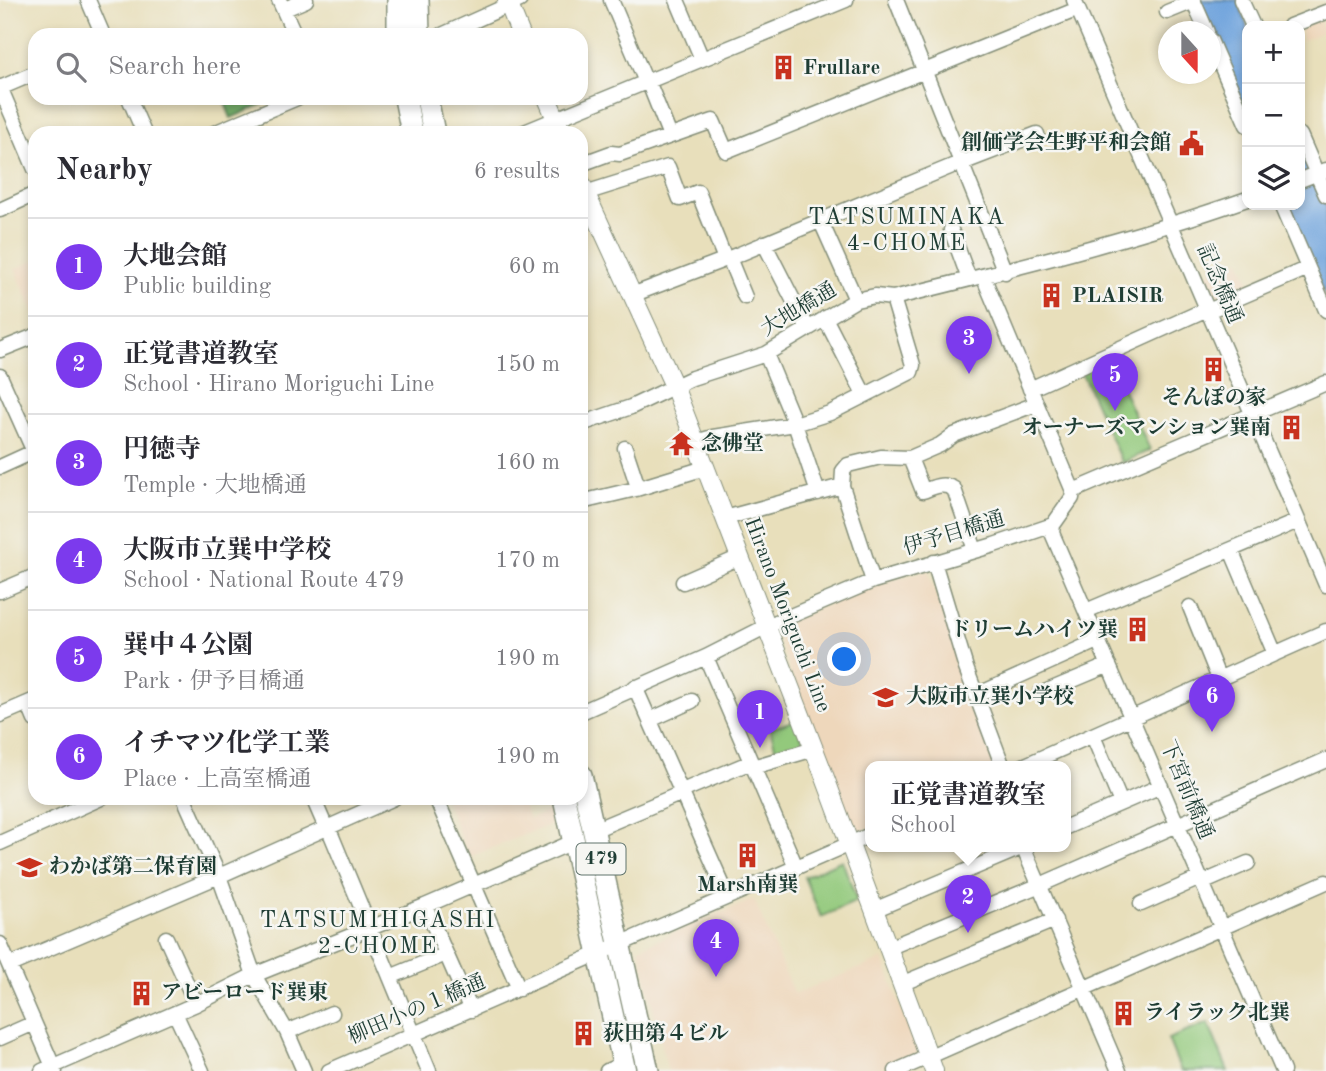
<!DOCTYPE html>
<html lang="en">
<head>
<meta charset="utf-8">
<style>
	:root { --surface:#fff; --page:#f7f7f7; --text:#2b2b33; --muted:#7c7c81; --line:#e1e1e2; --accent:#7c3aed }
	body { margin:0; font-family:"Old Standard TT","Noto Serif JP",serif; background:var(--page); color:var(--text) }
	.controls { position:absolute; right:21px; top:21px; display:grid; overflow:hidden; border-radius:14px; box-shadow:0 4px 10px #0003 }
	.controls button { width:63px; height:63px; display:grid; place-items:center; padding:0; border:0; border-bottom:2px solid var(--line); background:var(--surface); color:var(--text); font:35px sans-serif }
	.compass { position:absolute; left:1158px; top:21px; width:63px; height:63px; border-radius:50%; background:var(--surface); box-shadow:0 4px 10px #0003; rotate:159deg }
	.you { position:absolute; left:845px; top:660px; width:24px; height:24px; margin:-18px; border:5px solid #fff; border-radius:50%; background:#1a73e8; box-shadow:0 0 0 10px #1a73e833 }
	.badge { display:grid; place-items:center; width:46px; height:46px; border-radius:50%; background:var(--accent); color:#fff; font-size:23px; font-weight:700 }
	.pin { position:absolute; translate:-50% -58px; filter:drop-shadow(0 2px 4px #0008) }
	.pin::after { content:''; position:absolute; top:37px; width:24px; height:21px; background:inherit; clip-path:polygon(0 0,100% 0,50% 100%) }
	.popup { position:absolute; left:865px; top:761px; width:206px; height:91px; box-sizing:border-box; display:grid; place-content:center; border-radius:14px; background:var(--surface); filter:drop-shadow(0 2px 5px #0005); font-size:23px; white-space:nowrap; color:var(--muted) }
	.popup b { font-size:26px; color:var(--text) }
	.popup::after { content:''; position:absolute; left:50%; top:100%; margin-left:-14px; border:14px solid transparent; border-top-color:var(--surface) }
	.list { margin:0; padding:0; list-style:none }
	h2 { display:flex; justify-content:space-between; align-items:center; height:91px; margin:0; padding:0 28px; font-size:30px }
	h2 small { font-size:23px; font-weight:400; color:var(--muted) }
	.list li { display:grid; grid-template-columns:46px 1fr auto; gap:21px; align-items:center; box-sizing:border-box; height:98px; padding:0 28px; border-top:2px solid var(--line) }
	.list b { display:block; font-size:26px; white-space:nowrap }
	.list p { margin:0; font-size:23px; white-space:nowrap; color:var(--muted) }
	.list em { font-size:23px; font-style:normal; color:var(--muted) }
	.icon { flex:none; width:38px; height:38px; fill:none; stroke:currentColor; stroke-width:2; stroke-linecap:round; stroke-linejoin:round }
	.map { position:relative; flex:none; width:1326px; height:1071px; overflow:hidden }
	.search { position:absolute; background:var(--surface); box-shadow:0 4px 10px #0003; left:28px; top:28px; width:560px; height:77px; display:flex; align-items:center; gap:18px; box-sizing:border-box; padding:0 24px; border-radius:21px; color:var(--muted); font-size:26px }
	.panel { position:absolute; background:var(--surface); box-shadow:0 4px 10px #0003; left:28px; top:126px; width:560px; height:679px; border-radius:21px }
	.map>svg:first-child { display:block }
</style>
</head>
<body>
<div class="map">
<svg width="1326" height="1071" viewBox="0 0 1326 1071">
	<rect width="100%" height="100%" fill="#f6f6f2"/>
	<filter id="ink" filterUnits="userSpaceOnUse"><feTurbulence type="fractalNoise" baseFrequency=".0143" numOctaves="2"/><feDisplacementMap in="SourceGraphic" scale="14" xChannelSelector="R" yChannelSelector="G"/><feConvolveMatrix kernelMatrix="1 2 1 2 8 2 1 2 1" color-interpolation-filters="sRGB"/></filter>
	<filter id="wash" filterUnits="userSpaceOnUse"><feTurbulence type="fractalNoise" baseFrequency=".00686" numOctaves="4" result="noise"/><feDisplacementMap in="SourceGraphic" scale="28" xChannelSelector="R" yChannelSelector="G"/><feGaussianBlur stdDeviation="1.57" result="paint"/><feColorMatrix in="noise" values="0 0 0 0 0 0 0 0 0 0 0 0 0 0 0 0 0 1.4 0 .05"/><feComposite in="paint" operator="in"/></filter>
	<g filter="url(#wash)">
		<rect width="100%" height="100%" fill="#e8dfbb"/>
		<path fill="#eed7bb" d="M1319 20 1324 31 1302 41 1300 27Z
			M35 260V315L15 269Z
			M1240 260 1253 289 1217 304 1204 275Z
			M928 571 995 767H870V827L852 835 774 628 877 584Z
			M444 798H520L529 819 550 811 554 823 469 857Z
			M754 899 794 994 883 959 918 1053 876 1071H668L639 948Z"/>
		<path fill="#93c97b" stroke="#598358" stroke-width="2" d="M1109 359 1150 450 1122 463 1081 371Z
			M795 720 804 742 802 745 777 754 770 729Z
			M842 860 857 901 821 917 804 877Z
			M1208 1023 1228 1071H1181L1168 1039Z"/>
		<path fill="#76ad6b" stroke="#4a7550" stroke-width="2" d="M223 98H277L231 118Z"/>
		<path fill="#71a4dd" stroke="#487088" stroke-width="2" d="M1198 0H1238L1247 26V115Z
			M1300 144 1326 205V298L1286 205H1300Z"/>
	</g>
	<g filter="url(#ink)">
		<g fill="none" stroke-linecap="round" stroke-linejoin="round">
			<defs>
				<path id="minor" d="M88 0 103 35
					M279 0 295 35
					M611 0 646 82
					M677 0 702 59
					M896 0 1005 272
					M1074 0 1326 585
					M1193 0 1207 32
					M1241 0 1253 26
					M285 9 306 0
					M1167 12 1194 1
					M1290 26 1326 12
					M442 35 520 0
					M1210 40 1247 125
					M648 81 670 136
					M0 87 35 169
					M0 88 35 73
					M129 98 144 133
					M214 133 297 98
					M522 133 846 0
					M1300 135 1326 195
					M962 163 1037 134
					M581 164 611 153 620 154 713 121 726 151 1078 9
					M1300 180 1326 170
					M585 193 668 167 680 199 698 192 725 259
					M1281 205 1326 310
					M0 210 35 194
					M823 219 822 224 856 300
					M951 230 969 279
					M764 243 808 329
					M729 258 745 297
					M983 276 1073 491
					M632 295 737 255 962 162
					M1208 311 1308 268
					M825 318 864 394
					M0 350 35 336
					M766 354 795 424 818 493
					M0 376 35 454
					M1030 389 1207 309
					M581 424 631 407 692 378 766 354 856 300 875 296 893 298C1012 269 1131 240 1247 199
					M695 442 713 437 795 424 830 413 911 372 913 365 893 298
					M625 448 637 484 636 489
					M910 458 923 491C934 487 943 482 954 489L975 550
					M0 467 35 451
					M581 502 636 489 705 468
					M725 518 842 486
					M1053 525 1052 533 1283 1071
					M1231 550 1275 654
					M934 562 966 668 1003 767
					M873 581 842 486 843 471 848 465 881 457 910 458 940 445 954 435 1036 404
					M683 582 740 557
					M0 591 35 576
					M1190 607 1219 679
					M1086 611 1298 521
					M706 657 796 867
					M635 687 728 897
					M1040 694 1109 665
					M977 695 1099 640
					M28 703 35 720
					M581 712 706 657 767 626 873 581 994 545 1053 525 1072 498 1073 491 1326 383
					M0 715 35 700
					M650 720 692 701
					M1093 736 1121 803
					M753 767 814 749
					M1021 767 1326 631
					M682 791 751 762
					M184 798 219 876 254 975 287 1032 304 1071
					M313 798 326 828
					M436 798 519 989
					M328 827 429 1071
					M1066 827 1161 786
					M594 830 682 793
					M0 843 101 798
					M1202 883 1248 863
					M1141 904 1200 878
					M425 906 471 1010
					M874 910 1023 847 1119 1071
					M166 938 196 1004
					M0 944 55 1071
					M888 948 1040 885 1326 760
					M10 965 219 876 394 798
					M390 977 446 954
					M901 984 1055 920
					M175 1013 202 1071
					M287 1032 332 1013
					M0 1038 34 1023
					M42 1071 196 1004 254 975 425 906 573 842
					M329 1071 870 835
					M607 1071 624 1063
					M896 1071 1326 882"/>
				<path id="major" d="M507 0 521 35
					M547 98 562 133
					M581 183 674 386 824 775 934 1071"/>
				<path id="highway" d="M398 0V35
					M418 0 419 35
					M405 98 412 133
					M427 98 434 133
					M581 775 648 1071
					M564 798 625 1071"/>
			</defs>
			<use href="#minor" stroke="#848e78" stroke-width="17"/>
			<use href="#major" stroke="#848e78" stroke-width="20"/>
			<use href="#highway" stroke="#848e78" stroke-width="24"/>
			<use href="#minor" stroke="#fff" stroke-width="14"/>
			<use href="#major" stroke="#fff" stroke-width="18"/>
			<use href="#highway" stroke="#fff" stroke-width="21"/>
		</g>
	</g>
	<defs>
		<symbol id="building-bare" viewBox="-9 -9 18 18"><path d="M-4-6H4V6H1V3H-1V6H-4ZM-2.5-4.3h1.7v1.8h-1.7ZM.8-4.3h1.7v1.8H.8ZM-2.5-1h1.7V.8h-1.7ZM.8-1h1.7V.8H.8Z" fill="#c8321e" stroke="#f6f6f2" stroke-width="2.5" paint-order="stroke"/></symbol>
		<symbol id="civic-bare" viewBox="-9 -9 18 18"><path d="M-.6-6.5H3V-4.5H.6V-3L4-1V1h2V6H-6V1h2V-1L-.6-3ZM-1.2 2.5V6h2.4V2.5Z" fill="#c8321e" stroke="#f6f6f2" stroke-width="2.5" paint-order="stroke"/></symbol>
		<symbol id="temple-bare" viewBox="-9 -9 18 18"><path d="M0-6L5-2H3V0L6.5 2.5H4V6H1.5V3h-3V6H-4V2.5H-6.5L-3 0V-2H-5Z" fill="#c8321e" stroke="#f6f6f2" stroke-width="2.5" paint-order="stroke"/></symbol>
		<symbol id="school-bare" viewBox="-9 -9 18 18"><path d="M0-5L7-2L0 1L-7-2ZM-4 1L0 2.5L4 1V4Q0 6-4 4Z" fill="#c8321e" stroke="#f6f6f2" stroke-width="2.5" paint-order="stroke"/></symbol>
	</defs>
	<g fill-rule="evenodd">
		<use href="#building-bare" x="766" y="50" width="35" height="35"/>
		<use href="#civic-bare" x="1174" y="126" width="35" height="35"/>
		<use href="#building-bare" x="1034" y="278" width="35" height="35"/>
		<use href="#building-bare" x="1196" y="352" width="35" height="35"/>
		<use href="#building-bare" x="1274" y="410" width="35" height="35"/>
		<use href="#temple-bare" x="664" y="426" width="35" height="35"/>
		<use href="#building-bare" x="1120" y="612" width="35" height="35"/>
		<use href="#school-bare" x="868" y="680" width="35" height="35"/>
		<use href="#building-bare" x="730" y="838" width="35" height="35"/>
		<use href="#school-bare" x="12" y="850" width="35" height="35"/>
		<use href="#building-bare" x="124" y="976" width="35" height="35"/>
		<use href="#building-bare" x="1106" y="996" width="35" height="35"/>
		<use href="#building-bare" x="566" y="1016" width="35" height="35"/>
	</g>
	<g text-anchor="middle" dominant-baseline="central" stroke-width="5" stroke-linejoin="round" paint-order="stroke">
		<rect fill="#f6f6f2" stroke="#60746d" stroke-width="2" x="576.5" y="843.5" width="49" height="31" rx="5"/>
		<g font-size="19" font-weight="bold" fill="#1f3d34">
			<text x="601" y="859">479</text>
		</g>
		<g font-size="21" font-weight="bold" fill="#1f3d34" stroke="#f6f6f2" text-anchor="start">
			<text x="803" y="68">Frullare</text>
			<text x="1171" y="143" text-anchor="end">創価学会生野平和会館</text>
			<text x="1072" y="296">PLAISIR</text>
			<text x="1214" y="398" text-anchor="middle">そんぽの家</text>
			<text x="1271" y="428" text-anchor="end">オーナーズマンション巽南</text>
			<text x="701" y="444">念佛堂</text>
			<text x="1118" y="630" text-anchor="end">ドリームハイツ巽</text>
			<text x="906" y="697">大阪市立巽小学校</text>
			<text x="49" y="867">わかば第二保育園</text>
			<text x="748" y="885" text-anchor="middle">Marsh南巽</text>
			<text x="161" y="993">アビーロード巽東</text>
			<text x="1144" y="1013">ライラック北巽</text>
			<text x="603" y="1034">荻田第４ビル</text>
		</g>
		<g font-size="21" fill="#1f3d34" stroke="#f6f6f2">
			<text transform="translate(1219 284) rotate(67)">記念橋通</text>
			<text transform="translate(799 310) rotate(-31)">大地橋通</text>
			<text transform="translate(954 534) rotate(-17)">伊予目橋通</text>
			<text transform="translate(787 615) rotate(69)">Hirano Moriguchi Line</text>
			<text transform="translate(1186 790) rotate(67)">下宮前橋通</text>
			<text transform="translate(417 1010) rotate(-23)">柳田小の１橋通</text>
		</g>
		<g font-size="23" letter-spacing="2" fill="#1f3d34" stroke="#f6f6f2">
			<text x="907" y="217">TATSUMINAKA<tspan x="907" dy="26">4-CHOME</tspan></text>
			<text x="378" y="920">TATSUMIHIGASHI<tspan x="378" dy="26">2-CHOME</tspan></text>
		</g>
	</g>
</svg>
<div class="controls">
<button>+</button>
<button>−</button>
<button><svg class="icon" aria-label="layers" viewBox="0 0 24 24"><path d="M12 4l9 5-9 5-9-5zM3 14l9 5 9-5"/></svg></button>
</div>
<svg class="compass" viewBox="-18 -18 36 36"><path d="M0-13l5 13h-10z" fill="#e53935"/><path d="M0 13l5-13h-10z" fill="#7c7c81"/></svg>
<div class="you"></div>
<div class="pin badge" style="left:760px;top:748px">1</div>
<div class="pin badge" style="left:968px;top:933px">2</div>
<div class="popup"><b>正覚書道教室</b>School</div>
<div class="pin badge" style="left:969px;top:374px">3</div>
<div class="pin badge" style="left:716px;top:977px">4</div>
<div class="pin badge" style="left:1115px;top:411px">5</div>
<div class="pin badge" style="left:1212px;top:732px">6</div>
<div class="search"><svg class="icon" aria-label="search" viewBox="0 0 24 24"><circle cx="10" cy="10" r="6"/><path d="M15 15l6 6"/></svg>Search here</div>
<section class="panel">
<h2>Nearby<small>6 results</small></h2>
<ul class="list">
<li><span class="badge">1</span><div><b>大地会館</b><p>Public building</p></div><em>60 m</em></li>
<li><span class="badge">2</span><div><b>正覚書道教室</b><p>School · Hirano Moriguchi Line</p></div><em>150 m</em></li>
<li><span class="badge">3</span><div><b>円徳寺</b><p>Temple · 大地橋通</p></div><em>160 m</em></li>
<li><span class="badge">4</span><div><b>大阪市立巽中学校</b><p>School · National Route 479</p></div><em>170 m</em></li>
<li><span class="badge">5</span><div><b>巽中４公園</b><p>Park · 伊予目橋通</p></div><em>190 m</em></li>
<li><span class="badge">6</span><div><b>イチマツ化学工業</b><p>Place · 上高室橋通</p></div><em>190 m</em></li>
</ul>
</section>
</div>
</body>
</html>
